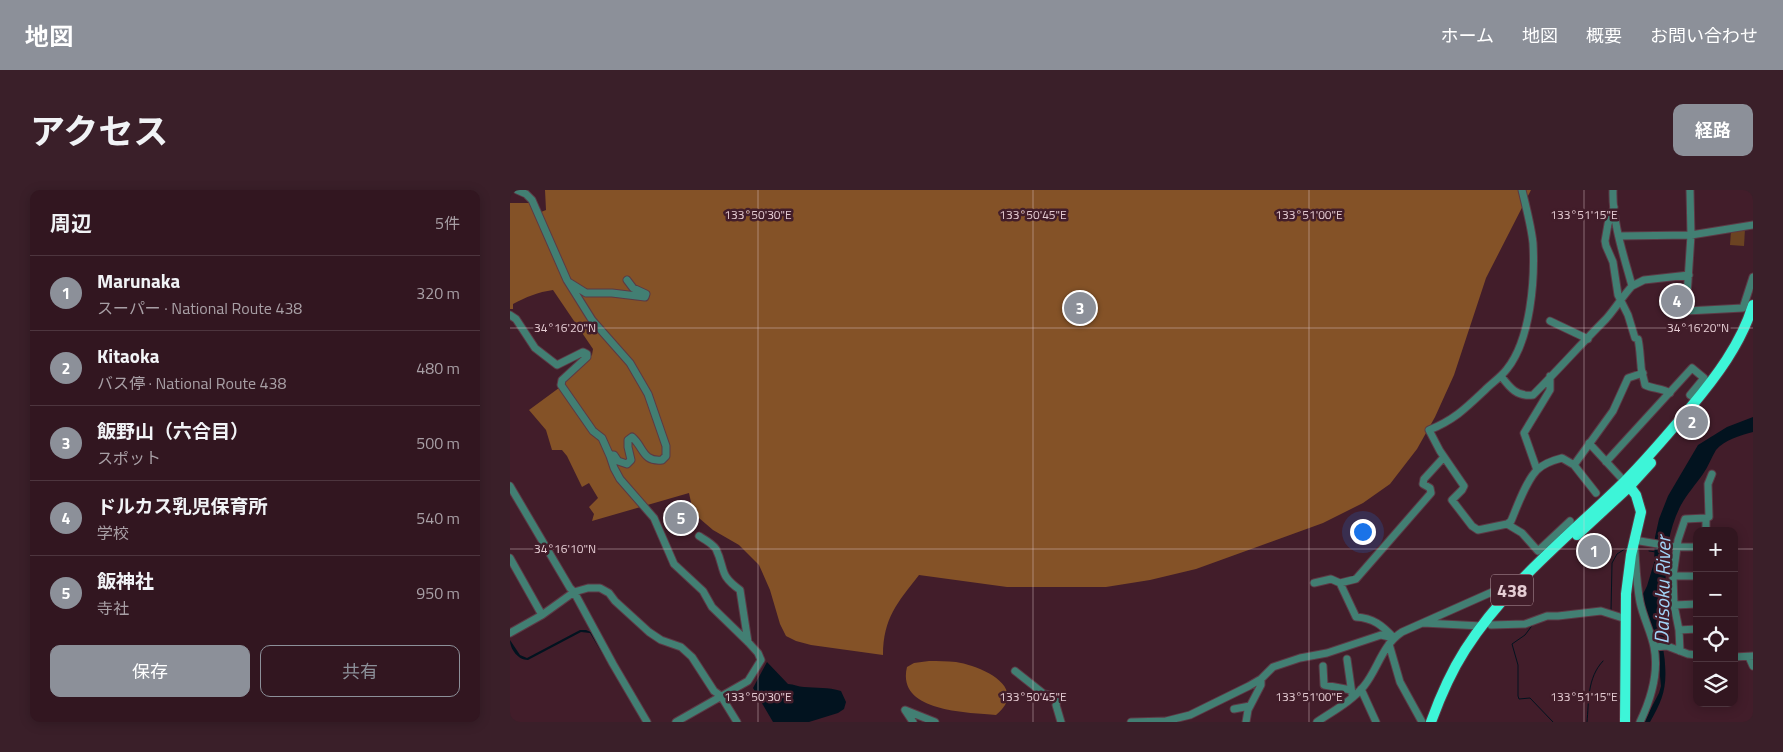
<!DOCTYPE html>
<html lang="ja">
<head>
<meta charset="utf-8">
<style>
	:root { --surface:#321620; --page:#3a1f29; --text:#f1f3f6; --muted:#a89fa5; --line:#4d353e; --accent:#8c9099 }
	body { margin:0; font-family:"Titillium Web","Noto Sans JP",sans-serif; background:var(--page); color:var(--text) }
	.controls { position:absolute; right:15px; bottom:15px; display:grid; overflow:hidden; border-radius:10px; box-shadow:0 2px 12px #0003 }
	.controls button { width:45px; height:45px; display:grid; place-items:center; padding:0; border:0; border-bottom:1px solid var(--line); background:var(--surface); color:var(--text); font:25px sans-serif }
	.you { position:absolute; left:852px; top:341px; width:18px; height:18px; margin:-12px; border:4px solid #fff; border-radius:50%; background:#1a73e8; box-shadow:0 0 0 8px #1a73e833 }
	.badge { display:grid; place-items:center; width:32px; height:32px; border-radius:50%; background:var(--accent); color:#fff; font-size:16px; font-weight:700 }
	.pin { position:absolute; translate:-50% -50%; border:2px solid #fff; box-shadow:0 1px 5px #0006 }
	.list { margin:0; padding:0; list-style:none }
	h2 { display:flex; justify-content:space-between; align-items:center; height:65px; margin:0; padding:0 20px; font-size:21px }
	h2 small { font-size:16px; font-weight:400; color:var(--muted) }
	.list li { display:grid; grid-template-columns:32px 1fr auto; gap:15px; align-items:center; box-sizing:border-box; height:75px; padding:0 20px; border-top:1px solid var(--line) }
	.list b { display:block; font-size:19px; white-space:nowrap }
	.list p { margin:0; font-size:16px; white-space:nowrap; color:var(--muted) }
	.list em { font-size:16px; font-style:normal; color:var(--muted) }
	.actions { display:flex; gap:10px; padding:15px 20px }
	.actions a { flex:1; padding:11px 0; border:1px solid var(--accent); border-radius:10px; text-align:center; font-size:18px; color:var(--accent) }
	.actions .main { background:var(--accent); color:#fff }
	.icon { flex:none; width:28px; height:28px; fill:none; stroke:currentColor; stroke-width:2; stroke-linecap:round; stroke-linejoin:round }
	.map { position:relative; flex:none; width:1243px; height:532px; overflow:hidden; border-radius:10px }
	header { display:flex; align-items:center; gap:30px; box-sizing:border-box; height:70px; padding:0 25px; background:var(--accent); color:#fff }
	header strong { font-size:24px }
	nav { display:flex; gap:28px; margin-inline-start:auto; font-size:18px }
	.intro { display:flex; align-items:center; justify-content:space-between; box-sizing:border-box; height:120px; padding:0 30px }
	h1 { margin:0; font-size:35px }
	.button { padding:12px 22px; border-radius:10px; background:var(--accent); color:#fff; font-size:18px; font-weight:700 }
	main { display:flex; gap:30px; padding:0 30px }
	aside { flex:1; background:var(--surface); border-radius:10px; box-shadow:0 2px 12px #0003 }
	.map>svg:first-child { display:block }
</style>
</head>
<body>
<header>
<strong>地図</strong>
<nav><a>ホーム</a><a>地図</a><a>概要</a><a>お問い合わせ</a></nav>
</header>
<div class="intro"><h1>アクセス</h1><a class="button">経路</a></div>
<main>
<aside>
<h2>周辺<small>5件</small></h2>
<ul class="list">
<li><span class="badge">1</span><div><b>Marunaka</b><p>スーパー · National Route 438</p></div><em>320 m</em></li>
<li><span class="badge">2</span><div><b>Kitaoka</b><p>バス停 · National Route 438</p></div><em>480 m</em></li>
<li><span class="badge">3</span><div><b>飯野山（六合目）</b><p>スポット</p></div><em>500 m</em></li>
<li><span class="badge">4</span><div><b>ドルカス乳児保育所</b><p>学校</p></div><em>540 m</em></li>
<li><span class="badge">5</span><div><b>飯神社</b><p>寺社</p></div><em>950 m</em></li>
</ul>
<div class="actions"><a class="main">保存</a><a>共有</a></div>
</aside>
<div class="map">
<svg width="1243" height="532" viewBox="0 0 1243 532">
	<rect width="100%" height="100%" fill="#421d2a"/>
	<path fill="#6b4322" d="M1235 39 1234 56 1220 55 1221 41Z"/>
	<path fill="#845227" d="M35 0H1021L976 88 944 185 925 227 907 259 880 294 853 313 813 333 686 379 640 390 596 397H497L409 385C388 412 373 428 373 465L301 455 286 451 276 446 270 434 260 400 249 375 229 355 203 340 189 328 182 317 179 303 82 331 84 324 79 317 88 308 79 293 72 297 57 266 52 260H42L36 240 19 220 53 195 54 191 82 165 83 159 43 100C28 102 16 107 3 114V119H0V13H21L26 24 36 20Z
		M419 471C428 471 437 471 446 472 471 476 520 497 486 525 457 522 386 522 397 477L404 473Z"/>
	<path fill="#02131f" d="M1243 227V242C1231 245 1214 250 1206 260 1201 268 1198 277 1193 284 1186 294 1177 304 1171 315 1150 355 1155 403 1160 446L1153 450C1152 458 1155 466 1155 474 1157 499 1152 511 1140 532H1134L1149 503 1151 496 1147 456 1134 416 1132 406 1137 396 1144 373 1145 347 1149 329 1158 306 1188 255 1217 237Z
		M70 440H76L83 443 133 532 80 443 71 442 18 470C8 470 0 459 0 450L10 465 17 468Z
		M257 472 278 494C284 494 288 497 294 497 306 498 318 497 331 501L336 512 334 519 328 523 299 532H263L243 498Z"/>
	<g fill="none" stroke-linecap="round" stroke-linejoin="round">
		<path stroke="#02131f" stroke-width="1" d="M1139 361 1146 362
			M1101 422 1102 373 1107 364 1118 357
			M1024 433 1015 445 1002 454 1008 475V506L1009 509 1020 508 1043 532
			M1077 532C1079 511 1077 488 1093 471"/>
		<defs>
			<path id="minor" d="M7 0 16 4 22 10 57 90 82 130 120 173 138 204 156 256V266L152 270C132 272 134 257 122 247L118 250V257L121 270 117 274 108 271 104 265H102L100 266 104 278 110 289 144 328 164 374 193 401 202 417 238 452 248 463 251 470 238 491 166 532
				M1012 0C1016 17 1021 35 1023 53 1025 89 1021 149 997 179 991 187 982 193 975 200 956 218 944 230 919 240L930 261 954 296 952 300 942 310 962 336 968 340 997 334 1001 331C1007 317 1016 291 1027 280 1033 274 1044 270 1052 268L1064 275 1086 303
				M1180 0 1181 45 1176 121 1233 118 1243 87
				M1104 17 1098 34 1095 51 1096 56 1103 72 1108 105 1118 125 1125 148 1128 149C1130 158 1130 166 1131 175 1131 182 1134 188 1135 195 1143 199 1152 198 1160 203
				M1109 46 1181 45 1243 35
				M60 93 76 103H102L135 107 136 104 123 98 117 90
				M1122 96 1134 90 1179 85
				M0 125 6 129 25 158 47 175 73 162 77 164V167L52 190 51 195 83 241 92 248 100 266
				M1040 131 1078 149
				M991 186C1000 198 1007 207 1023 205 1048 180 1071 154 1096 129 1105 119 1112 107 1122 96 1114 66 1102 32 1103 0
				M1079 253 1114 291
				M1096 272 1182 178 1194 188 1180 205 1187 210
				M1064 275 1103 221 1118 188 1133 183
				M1027 280 1014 243 1040 200V186
				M0 296 60 398 64 402 103 474 137 532
				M1196 328 1199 327 1198 294 1202 284
				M997 334 1012 343 1028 361 1060 331
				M189 346C194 349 203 354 206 359 216 380 208 384 230 400L238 452
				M0 368 32 425
				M1163 386H1187
				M804 393 821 389 830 393 846 389 921 303 920 298 913 294 914 289 934 267
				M830 393 846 427C863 428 872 435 884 448
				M1164 415 1187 414
				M913 433 972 436
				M981 435 1015 434 1037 426H1048L1091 421 1116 429
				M1169 440 1187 439
				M0 443 32 425 64 402 78 398H90L99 403 105 411 139 442 151 450 171 457 182 467 204 501 211 506 227 532
				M879 454 890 492 912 532
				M1144 457 1157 456 1178 464 1187 465
				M1170 461 1169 440 1164 415 1163 386 1168 350 1175 329 1196 328V341
				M1224 467 1243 466
				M1239 467 1243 476
				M837 469 842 504
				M813 476 814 495 841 500
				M505 481 534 504 548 506 546 515 551 532
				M851 499 866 532
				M724 519 740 516
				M403 532 395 520 425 532
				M621 532 656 531 680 525 739 496 751 489 763 477 790 468 817 463 871 445 884 448
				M736 532 738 520 751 495V489
				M807 532C823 521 842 511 854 496 868 479 872 455 892 442L991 398 1004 407
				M1130 532C1141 509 1149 482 1144 457 1141 442 1133 427 1130 412 1126 392 1126 371 1124 350L1165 357H1187"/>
			<path id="highway" d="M1067 345 1120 296 1141 273
				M921 532C930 507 941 482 955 460 997 394 1059 346 1114 292 1137 269 1159 243 1180 218 1206 187 1231 154 1243 115
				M1115 532 1116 404 1121 365 1131 322 1126 305 1117 293"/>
		</defs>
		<use href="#minor" stroke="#5c3945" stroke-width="9"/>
		<use href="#highway" stroke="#5c3945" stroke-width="12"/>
		<use href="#minor" stroke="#427f73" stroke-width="7"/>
		<use href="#highway" stroke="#3df5d8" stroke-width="10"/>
	</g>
	<path fill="none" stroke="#e5ccd3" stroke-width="1" stroke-opacity="0.45" d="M248 0V532M523 0V532M799 0V532M1074 0V532M0 138H1243M0 359H1187M1224 359H1243"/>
	<g text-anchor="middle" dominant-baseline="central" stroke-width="5" stroke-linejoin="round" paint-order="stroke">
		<rect fill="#421d2a" stroke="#b498a0" stroke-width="1" x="981" y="384.5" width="42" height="31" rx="4"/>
		<g font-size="18" font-weight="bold" fill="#e5ccd3">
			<text x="1002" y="400">438</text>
		</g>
		<g font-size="20" font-style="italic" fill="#a2d4f7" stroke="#421d2a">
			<text transform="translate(1152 400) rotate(-89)">Daisoku River</text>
		</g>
	</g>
	<g font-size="12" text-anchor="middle" fill="#e5ccd3" stroke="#421d2a" stroke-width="5" stroke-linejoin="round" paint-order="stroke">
		<text x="248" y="29">133°50'30"E</text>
		<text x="523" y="29">133°50'45"E</text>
		<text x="799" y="29">133°51'00"E</text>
		<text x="1074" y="29">133°51'15"E</text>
		<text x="55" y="142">34°16'20"N</text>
		<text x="1188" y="142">34°16'20"N</text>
		<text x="55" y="363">34°16'10"N</text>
		<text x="248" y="511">133°50'30"E</text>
		<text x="523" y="511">133°50'45"E</text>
		<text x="799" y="511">133°51'00"E</text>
		<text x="1074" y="511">133°51'15"E</text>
	</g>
</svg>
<div class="controls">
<button>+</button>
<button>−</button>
<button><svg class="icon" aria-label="locate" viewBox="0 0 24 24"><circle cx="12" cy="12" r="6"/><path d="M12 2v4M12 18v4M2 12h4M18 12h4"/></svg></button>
<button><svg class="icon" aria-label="layers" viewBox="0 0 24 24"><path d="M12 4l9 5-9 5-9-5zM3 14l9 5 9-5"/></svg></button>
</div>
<div class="you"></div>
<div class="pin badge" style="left:1084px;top:361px">1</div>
<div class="pin badge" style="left:1182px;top:232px">2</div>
<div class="pin badge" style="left:570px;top:118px">3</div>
<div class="pin badge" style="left:1167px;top:111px">4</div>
<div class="pin badge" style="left:171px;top:328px">5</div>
</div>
</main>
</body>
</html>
